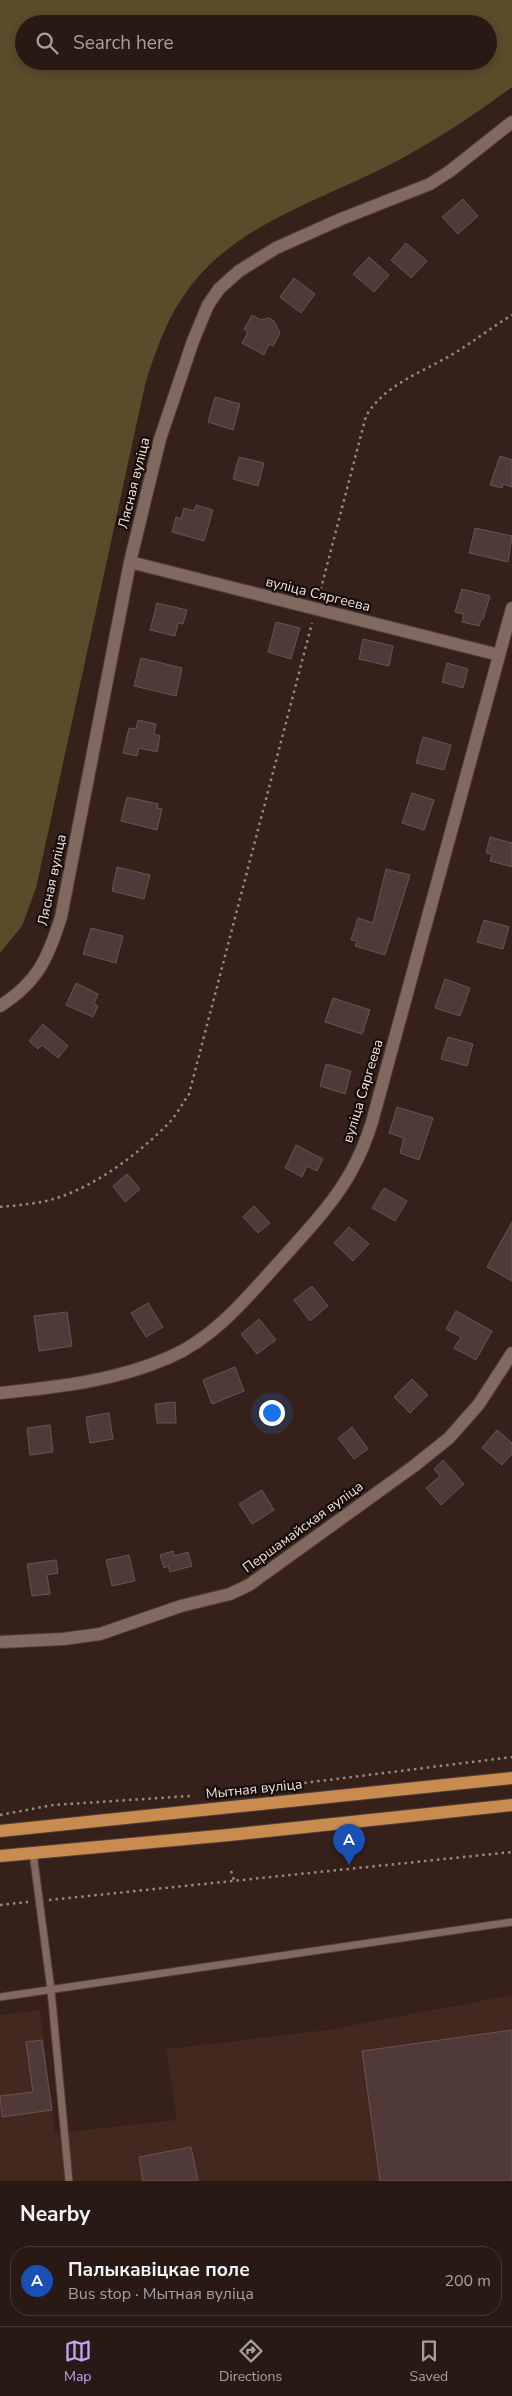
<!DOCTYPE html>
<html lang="en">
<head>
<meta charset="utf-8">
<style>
	:root { --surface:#281914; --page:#30221d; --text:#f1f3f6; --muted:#a5a0a0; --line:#443834; --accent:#baaaf6 }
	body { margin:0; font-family:"Nunito Sans",sans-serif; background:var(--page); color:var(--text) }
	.you { position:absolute; left:271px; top:1412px; width:18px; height:18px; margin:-12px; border:4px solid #fff; border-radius:50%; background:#1a73e8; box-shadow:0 0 0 8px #1a73e833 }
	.badge { display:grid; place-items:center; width:32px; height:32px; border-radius:50%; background:var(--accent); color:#fff; font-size:16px; font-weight:700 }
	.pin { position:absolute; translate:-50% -41px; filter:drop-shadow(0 1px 2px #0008) }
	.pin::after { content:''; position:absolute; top:26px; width:18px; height:15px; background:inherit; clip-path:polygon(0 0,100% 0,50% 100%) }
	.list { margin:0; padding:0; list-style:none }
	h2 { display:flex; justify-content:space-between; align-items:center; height:65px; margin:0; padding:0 20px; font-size:21px }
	h2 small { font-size:16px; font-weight:400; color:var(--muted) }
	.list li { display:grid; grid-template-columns:32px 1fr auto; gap:15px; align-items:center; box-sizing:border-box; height:70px; margin:0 10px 10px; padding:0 10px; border:1px solid var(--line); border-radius:20px }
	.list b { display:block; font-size:19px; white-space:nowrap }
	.list p { margin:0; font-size:16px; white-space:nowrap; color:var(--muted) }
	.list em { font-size:16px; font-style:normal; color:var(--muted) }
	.icon { flex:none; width:28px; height:28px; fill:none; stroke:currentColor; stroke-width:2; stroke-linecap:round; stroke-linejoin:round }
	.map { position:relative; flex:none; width:512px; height:2181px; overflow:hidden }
	.search { position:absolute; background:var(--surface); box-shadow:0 2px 8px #0003; left:15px; right:15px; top:15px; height:55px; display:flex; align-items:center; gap:12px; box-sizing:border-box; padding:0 18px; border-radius:28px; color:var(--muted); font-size:19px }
	.sheet { height:145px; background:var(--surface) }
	nav { display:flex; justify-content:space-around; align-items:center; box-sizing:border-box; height:70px; border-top:1px solid var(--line); background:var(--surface); font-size:14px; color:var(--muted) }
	nav a { display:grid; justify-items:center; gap:2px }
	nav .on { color:var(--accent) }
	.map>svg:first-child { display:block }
</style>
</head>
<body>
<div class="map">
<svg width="512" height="2181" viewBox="0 0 512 2181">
	<rect width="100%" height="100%" fill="#35211a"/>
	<path fill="#42281e" d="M512 1995V2181H0V2015L40 2010 55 2133 177 2120 166 2049 327 2030Z"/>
	<path fill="#5a4b2a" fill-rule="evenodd" d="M0 0H512V87C474 115 435 141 393 163 330 196 246 221 198 277 170 309 157 346 145 385L36 888 22 926 0 953ZM24 24H488V61H24Z"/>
	<path fill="#503939" stroke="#6c5353" d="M463 199 478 216 458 234 442 217Z
		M406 243 427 261 411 278 391 260Z
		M369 257 389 275 374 292 353 274Z
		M294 278 315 294 301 313 280 297Z
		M252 315 261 320 269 318 274 321 280 333 273 346 269 344 264 355 242 343 248 332 244 329Z
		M215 397 240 404 233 430 208 422Z
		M500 456 512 460V487L503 484 502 488 490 485Z
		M239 457 264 463 258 486 233 479Z
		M196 505 213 510 204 541 172 532 176 517 181 519 184 508 194 511Z
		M475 528 512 536 508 562 469 553Z
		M462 589 490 596 483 619H481L479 626 462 622 464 614 455 612Z
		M157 603 187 610 183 624 178 623 175 636 150 630Z
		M276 622 300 628 291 659 268 652Z
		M363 639 393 646 389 666 359 659Z
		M141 658 182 668 176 696 134 686Z
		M447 663 468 669 463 688 442 682Z
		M138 720 156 724 154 734 160 736 157 752 139 748 137 756 123 753 129 728 136 729Z
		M423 737 451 745 444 770 416 763Z
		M412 793 434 800 424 830 402 823Z
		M127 797 158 804 157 808 162 809 157 830 121 821Z
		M490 837 512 843V867L490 861 492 854 486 853Z
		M117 867 150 875 144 899 112 891Z
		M386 869 410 875 385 955 355 946 357 941 351 940 358 918 373 923Z
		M484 920 509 927 503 949 477 942Z
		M91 928 123 936 116 963 83 954Z
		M445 979 470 988 460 1016 435 1008Z
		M76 983 98 994 94 1004 98 1006 93 1017 66 1005Z
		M333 998 370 1010 362 1034 325 1022Z
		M43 1024 68 1046 58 1058 42 1045 38 1049 29 1041Z
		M448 1037 473 1044 467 1066 441 1059Z
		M326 1064 351 1071 345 1094 320 1086Z
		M397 1107 433 1118 419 1160 400 1153 404 1138 389 1133Z
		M296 1145 323 1159 317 1171 307 1166 302 1177 285 1168Z
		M127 1174 140 1189 125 1202 113 1186Z
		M384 1188 407 1201 395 1221 372 1208Z
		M254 1206 270 1223 258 1233 243 1217Z
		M512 1222V1281L487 1267Z
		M349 1227 369 1244 353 1261 334 1243Z
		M312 1286 328 1306 310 1321 294 1300Z
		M148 1303 163 1327 146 1337 131 1313Z
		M456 1311 492 1331 476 1360 454 1348 461 1337 446 1329Z
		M67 1312 72 1346 39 1351 34 1316Z
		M259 1319 276 1340 257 1354 241 1334Z
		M235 1367 244 1391 212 1404 203 1380Z
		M412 1379 428 1395 410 1413 394 1397Z
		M175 1402 176 1423H157L155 1404Z
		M109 1413 113 1439 90 1443 86 1417Z
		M50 1425 53 1452 30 1455 27 1428Z
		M352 1427 368 1449 354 1459 338 1438Z
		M497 1430 512 1443V1454L502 1465 482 1448Z
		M443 1460 464 1484 441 1505 426 1488 440 1476 434 1469Z
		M262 1490 274 1510 252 1524 239 1504Z
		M173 1551 174 1556 188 1552 192 1566 170 1572 168 1566 164 1568 160 1555Z
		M129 1555 135 1581 112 1586 106 1560Z
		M56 1560 58 1573 47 1575 50 1594 32 1596 27 1564Z
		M512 2030V2181H380L362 2051Z
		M42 2040 52 2110 2 2117 0 2096 33 2092 26 2042Z
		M191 2147 198 2181H143L139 2157Z"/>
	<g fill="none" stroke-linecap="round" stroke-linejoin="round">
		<defs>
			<path id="service" d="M33 1853 51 1990 69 2181
				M0 1997 512 1922"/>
			<path id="minor" d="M130 562 499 655
				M0 1006C38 982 48 958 61 917L130 562 160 439 193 341 208 305 219 289 239 271 276 248 341 219 430 184 450 171 512 122
				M0 1393C58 1387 116 1381 170 1357 216 1337 248 1296 281 1260 307 1231 335 1202 353 1168 361 1153 367 1138 372 1122L512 608
				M0 1642 63 1639 100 1634 181 1606 230 1594 249 1585 414 1466 449 1438 479 1404 512 1353"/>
			<path id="primary" d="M0 1831 512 1778
				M0 1856 229 1835 512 1805"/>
		</defs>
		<use href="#service" stroke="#4f3e39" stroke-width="9"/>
		<use href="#minor" stroke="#4f3e39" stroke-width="14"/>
		<use href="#primary" stroke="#4f3e39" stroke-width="14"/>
		<path stroke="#998882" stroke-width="2.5" stroke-dasharray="2.5 4" stroke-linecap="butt" d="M319 596 366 416C385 384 423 372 453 354 473 342 492 327 512 315
			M0 1207C19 1205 38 1204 57 1198 97 1185 138 1154 167 1125 176 1116 182 1104 189 1094L312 623
			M272 1787 512 1757
			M0 1815 53 1805 190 1796
			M231 1871 234 1880
			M49 1900 512 1852
			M0 1905 28 1902"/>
		<use href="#service" stroke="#816960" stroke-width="7"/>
		<use href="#minor" stroke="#816960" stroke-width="12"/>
		<use href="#primary" stroke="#c98b50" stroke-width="12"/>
	</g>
	<g text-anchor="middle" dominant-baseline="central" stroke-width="4.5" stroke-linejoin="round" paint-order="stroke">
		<g font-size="14" fill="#f0e2dd" stroke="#160d0a">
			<text transform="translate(134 483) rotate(-76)">Лясная вуліца</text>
			<text transform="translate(318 594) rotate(14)">вуліца Сяргеева</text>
			<text transform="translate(52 880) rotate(-78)">Лясная вуліца</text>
			<text transform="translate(363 1091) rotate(-73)">вуліца Сяргеева</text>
			<text transform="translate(303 1527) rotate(-36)">Першамайская вуліца</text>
			<text transform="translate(254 1789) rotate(-6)">Мытная вуліца</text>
		</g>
	</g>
</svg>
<div class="you"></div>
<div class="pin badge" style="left:349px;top:1865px;background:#1a4fb4">A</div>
<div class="search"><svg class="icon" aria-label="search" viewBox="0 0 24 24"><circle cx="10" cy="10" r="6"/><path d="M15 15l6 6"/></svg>Search here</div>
</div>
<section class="sheet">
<h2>Nearby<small></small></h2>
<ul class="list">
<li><span class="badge" style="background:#1a4fb4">A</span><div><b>Палыкавіцкае поле</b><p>Bus stop · Мытная вуліца</p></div><em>200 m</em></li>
</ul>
</section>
<nav>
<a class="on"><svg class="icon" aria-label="map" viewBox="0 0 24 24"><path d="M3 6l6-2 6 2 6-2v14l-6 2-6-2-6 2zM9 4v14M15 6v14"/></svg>Map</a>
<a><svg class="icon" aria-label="directions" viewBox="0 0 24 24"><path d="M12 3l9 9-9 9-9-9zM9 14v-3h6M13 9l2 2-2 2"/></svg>Directions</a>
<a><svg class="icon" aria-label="saved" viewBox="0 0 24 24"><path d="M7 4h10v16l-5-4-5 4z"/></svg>Saved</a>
</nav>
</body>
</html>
